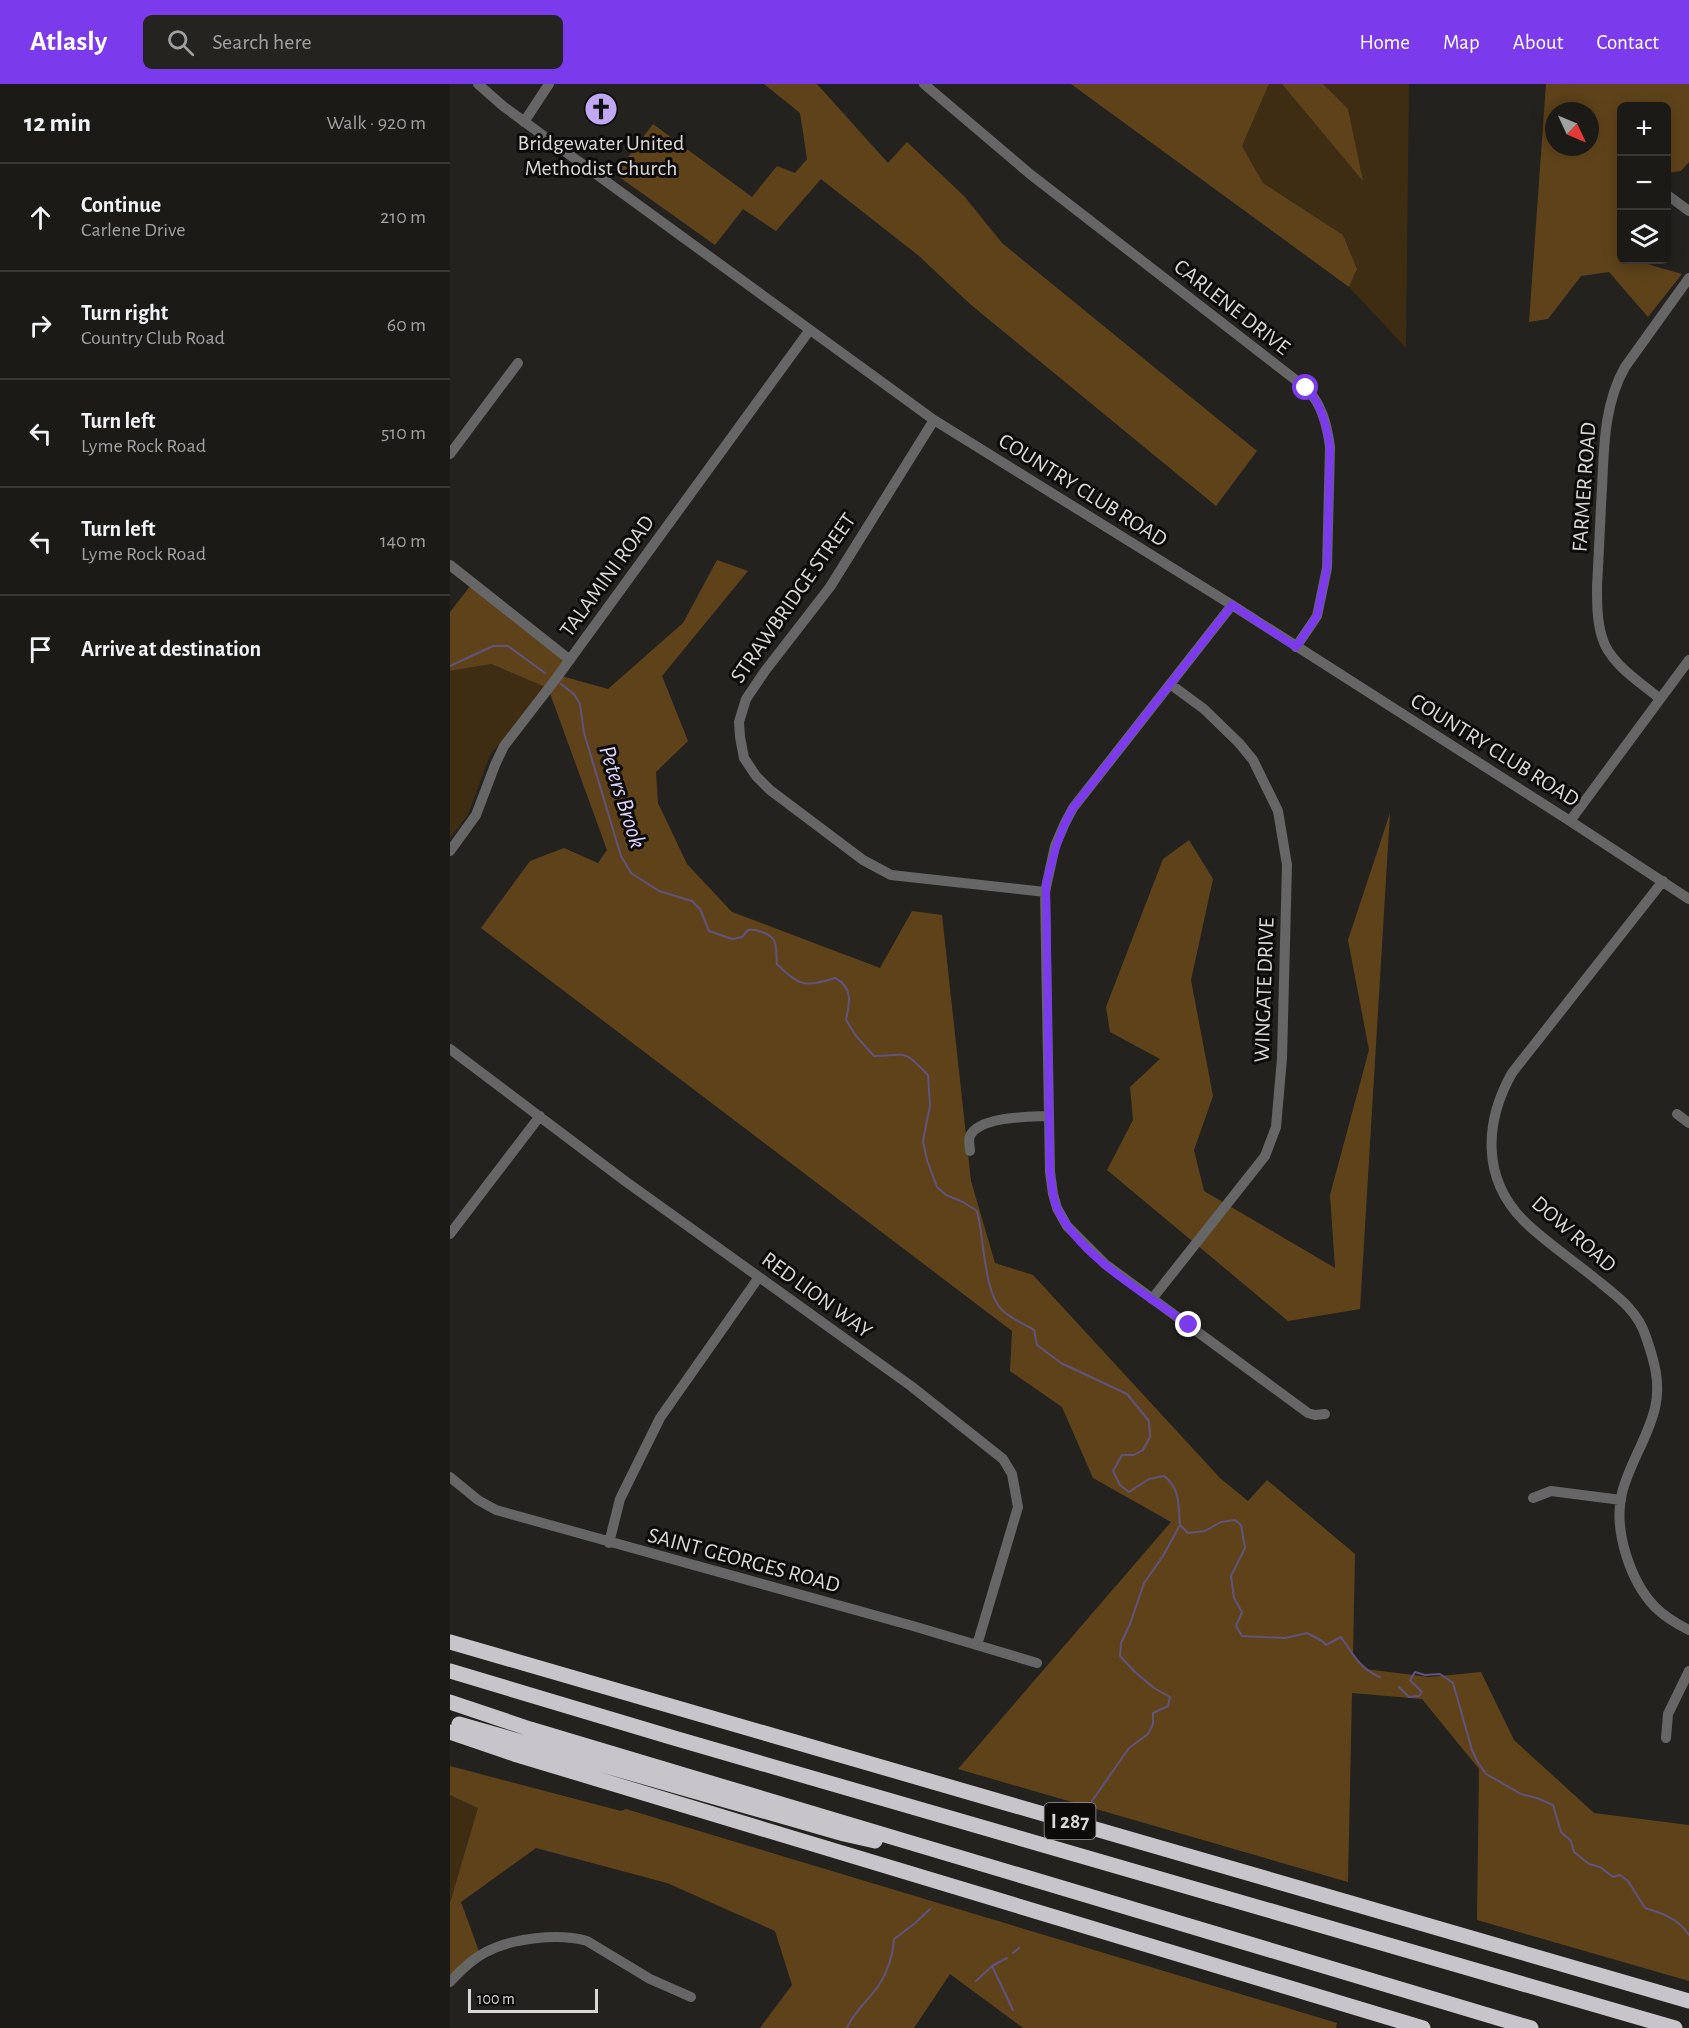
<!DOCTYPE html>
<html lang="en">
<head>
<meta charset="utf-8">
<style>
	:root { --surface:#1b1a17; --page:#242320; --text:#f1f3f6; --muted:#a0a1a1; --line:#393836; --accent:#7c3aed }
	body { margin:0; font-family:"Alegreya Sans",sans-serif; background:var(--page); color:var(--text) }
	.controls { position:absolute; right:18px; top:18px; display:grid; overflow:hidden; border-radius:9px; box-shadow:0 3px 15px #0003 }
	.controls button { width:54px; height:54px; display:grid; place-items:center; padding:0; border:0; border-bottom:2px solid var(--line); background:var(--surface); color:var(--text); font:30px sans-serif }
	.compass { position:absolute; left:1095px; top:18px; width:54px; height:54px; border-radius:50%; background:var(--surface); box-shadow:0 3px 15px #0003; rotate:134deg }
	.scale { position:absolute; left:18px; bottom:15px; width:130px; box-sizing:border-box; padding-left:6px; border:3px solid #d9d8d6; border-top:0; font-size:16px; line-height:21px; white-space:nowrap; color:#d9d8d6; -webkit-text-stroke:4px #0c0b0a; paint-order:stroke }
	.stop { position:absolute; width:18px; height:18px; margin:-14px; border:4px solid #7c3aed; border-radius:50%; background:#fff }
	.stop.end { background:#7c3aed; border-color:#fff; box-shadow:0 2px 6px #0008 }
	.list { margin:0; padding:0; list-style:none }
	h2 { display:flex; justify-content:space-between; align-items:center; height:78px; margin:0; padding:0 24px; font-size:26px }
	h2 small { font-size:20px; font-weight:400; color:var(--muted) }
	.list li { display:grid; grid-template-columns:39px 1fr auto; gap:18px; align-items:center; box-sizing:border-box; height:108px; padding:0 24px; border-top:2px solid var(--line) }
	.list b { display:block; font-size:22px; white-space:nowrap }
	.list p { margin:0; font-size:20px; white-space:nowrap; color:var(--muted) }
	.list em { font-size:20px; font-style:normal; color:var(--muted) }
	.icon { flex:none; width:33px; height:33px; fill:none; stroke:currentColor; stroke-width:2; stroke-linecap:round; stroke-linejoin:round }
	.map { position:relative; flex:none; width:1239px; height:1944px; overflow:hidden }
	header { display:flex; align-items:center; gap:36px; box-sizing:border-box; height:84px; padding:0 30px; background:var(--accent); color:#fff }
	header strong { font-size:28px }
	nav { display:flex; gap:33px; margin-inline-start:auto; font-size:21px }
	.search { width:420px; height:54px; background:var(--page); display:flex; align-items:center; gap:15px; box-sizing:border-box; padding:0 21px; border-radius:9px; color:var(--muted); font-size:22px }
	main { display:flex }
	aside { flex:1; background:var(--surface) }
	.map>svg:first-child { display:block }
</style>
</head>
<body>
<header>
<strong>Atlasly</strong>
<div class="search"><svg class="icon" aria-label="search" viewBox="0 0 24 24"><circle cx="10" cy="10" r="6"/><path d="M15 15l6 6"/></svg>Search here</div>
<nav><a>Home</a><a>Map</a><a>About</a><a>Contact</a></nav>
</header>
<main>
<aside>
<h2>12 min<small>Walk · 920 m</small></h2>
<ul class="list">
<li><svg class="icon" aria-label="ahead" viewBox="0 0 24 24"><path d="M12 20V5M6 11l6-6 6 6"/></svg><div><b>Continue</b><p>Carlene Drive</p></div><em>210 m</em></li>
<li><svg class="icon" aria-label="right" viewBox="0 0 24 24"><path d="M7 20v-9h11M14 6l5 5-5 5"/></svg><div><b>Turn right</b><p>Country Club Road</p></div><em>60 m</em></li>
<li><svg class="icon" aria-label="left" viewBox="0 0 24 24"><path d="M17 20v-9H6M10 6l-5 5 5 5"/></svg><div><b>Turn left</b><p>Lyme Rock Road</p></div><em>510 m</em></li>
<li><svg class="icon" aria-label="left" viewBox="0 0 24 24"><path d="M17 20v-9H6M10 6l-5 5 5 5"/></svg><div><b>Turn left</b><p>Lyme Rock Road</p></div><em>140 m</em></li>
<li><svg class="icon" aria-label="arrive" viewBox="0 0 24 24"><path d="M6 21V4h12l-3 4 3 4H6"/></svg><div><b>Arrive at destination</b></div></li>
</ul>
</aside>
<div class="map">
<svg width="1239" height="1944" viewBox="0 0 1239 1944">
	<rect width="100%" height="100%" fill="#24221f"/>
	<path fill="#3e2d12" d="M819 0H832L912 95 898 25 873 0H959L956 264 899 203 907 185 893 151 813 99 792 62Z
		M40 580 98 603 40 671 18 731 0 754V587Z
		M0 1711 29 1723 0 1819Z"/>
	<path fill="#5e431a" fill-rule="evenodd" d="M314 0H367L438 79 457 58 514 112 552 159 807 367 766 422 520 220 469 172 371 95 326 147 293 125 265 161 165 90 203 40 302 113 327 82 345 89 357 75 350 29Z
		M621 0H819L792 62 813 99 893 151 907 185 899 203Z
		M832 0H873L898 25 913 97Z
		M1096 0H1239V78L1231 87 1217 89 1216 22H1172V176H1183L1232 190 1198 233 1159 188 1131 192 1098 235 1079 238ZM1104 27H1140V63H1104Z
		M267 476 298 487 212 592 238 657 206 688 208 719 237 780 282 828 430 884 462 827 492 831 521 1097 545 1179 583 1191 770 1394 798 1417 817 1396 905 1470 903 1570 915 1585 979 1593 1031 1588 1064 1656 1144 1729 1239 1741V1897L1027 1836 1029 1685 972 1615 902 1609 898 1798 508 1685 721 1438 643 1394 612 1323 560 1287 562 1247 31 844 80 777 114 764 148 779 157 766 98 604 41 580 0 587V528L21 501 121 574 108 591 158 605 233 539Z
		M940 729 910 1225 838 1237 657 1086 683 1036 680 1003 710 975 660 948 656 923 713 775 739 756 763 795 741 896 763 1012 744 1066 754 1107 885 1184 880 1111 919 966 898 856Z
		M0 1682 171 1727 176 1725 887 1939 886 1944H573L500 1890 464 1944H310L342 1901 325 1847 217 1799 86 1764 11 1818 30 1870 0 1902V1819L28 1724 0 1711Z"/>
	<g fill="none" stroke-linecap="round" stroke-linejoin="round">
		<path stroke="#61537d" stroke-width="2" d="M0 582 43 562H58L95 589
			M111 600 124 610 130 620 134 649 171 772 181 789 209 807 242 817 250 825 259 847 282 855 292 853 298 846C304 845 307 846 312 848 330 854 325 864 327 880 349 903 356 903 385 894 403 903 400 919 396 936L406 952 424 972C458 971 453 965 478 991L480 1021 473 1057 477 1076 487 1103 496 1111 513 1118 527 1127C534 1153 534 1209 552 1226 560 1234 574 1240 584 1246L587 1261 611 1279 677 1310 699 1337 700 1353 693 1366 684 1371H672L663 1387 670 1401 679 1408 699 1395 714 1392C731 1405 728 1422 730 1441L738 1449 755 1447 771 1438 785 1436 791 1441 795 1464 781 1492 784 1514 792 1528 786 1542 792 1552 835 1554 857 1549 872 1557 876 1561 891 1553C903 1570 910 1585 930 1593
			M949 1603 959 1613 969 1612 972 1608 960 1596 965 1588 975 1591 990 1590 1003 1599 1022 1666 1027 1677 1036 1690 1071 1710 1087 1714 1103 1721 1111 1748 1121 1757 1124 1768 1139 1780 1150 1783 1163 1793 1170 1791 1178 1797 1195 1824C1212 1829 1229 1835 1239 1851
			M642 1717 679 1664 698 1650 703 1640V1629L718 1622 720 1613 704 1604 685 1588 670 1572 671 1559 680 1540 694 1499 713 1472 730 1441
			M563 1869 569 1864
			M542 1882 563 1926
			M526 1897 542 1882 557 1874
			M397 1944C404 1927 419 1916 429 1901 438 1887 443 1871 444 1855L464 1840 480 1825"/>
		<path stroke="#666667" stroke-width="10" d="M28 0 53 22 102 58 484 336 782 521 1120 737 1239 815
			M474 0 580 90 856 304C872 320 877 341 880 363L877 484 867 532 846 563
			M74 38 99 0
			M1216 110 1239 127
			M484 336 380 503 315 587 296 615 289 638 290 653 294 674 306 692 320 706 413 776 441 791 595 808
			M0 370 68 279
			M0 481 120 576
			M782 521 623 724 615 739 605 762 595 808 600 1088 603 1110 607 1124 617 1142 655 1180 858 1329 865 1331 875 1330
			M1209 614C1190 598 1159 579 1152 553 1147 537 1147 519 1147 502 1149 469 1150 437 1152 404 1154 363 1154 320 1175 283L1239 194
			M1120 737 1239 576
			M0 767 26 731 45 681 54 662 105 596 359 247
			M1213 797 1062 989C1035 1037 1031 1093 1073 1136 1094 1157 1123 1176 1147 1196 1167 1212 1188 1227 1196 1253 1204 1276 1211 1299 1205 1324 1198 1354 1179 1380 1172 1409 1163 1445 1180 1497 1205 1523 1215 1533 1227 1540 1239 1546
			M0 965 175 1097 461 1302 553 1375 562 1390 568 1423 527 1561
			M1227 1030 1239 1039
			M520 1067C520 1062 518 1056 520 1052 529 1032 579 1033 598 1032
			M0 1150 90 1032
			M702 1215 815 1072 826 1043 832 974 837 781 828 727 803 676 789 659 754 625 720 600
			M0 1393 28 1416 46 1426 463 1542 587 1579
			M1083 1414 1101 1407 1171 1416
			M159 1459 170 1415 210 1334 309 1193
			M1216 1654 1218 1630 1239 1587
			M0 1898C10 1887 22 1875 36 1868 62 1854 108 1849 137 1857L200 1895 241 1913"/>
		<path stroke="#c7c5c9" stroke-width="15" d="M0 1558 1239 1917
			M0 1587 224 1654 1225 1944
			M0 1618 80 1645 1081 1944
			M9 1640 394 1750 425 1757
			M0 1648 64 1670 973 1944"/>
	</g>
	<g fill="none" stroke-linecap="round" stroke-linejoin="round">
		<path stroke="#7c3aed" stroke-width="8" d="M739 1241C698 1212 628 1171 607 1124 602 1113 602 1100 600 1088L596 800C603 773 609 748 623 724L782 521 846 563 867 532 877 484 880 363C876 341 872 320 856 304"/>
	</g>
	<defs>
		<symbol id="church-disc" viewBox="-11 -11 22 22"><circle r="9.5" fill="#c1a8f3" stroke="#0c0b0a"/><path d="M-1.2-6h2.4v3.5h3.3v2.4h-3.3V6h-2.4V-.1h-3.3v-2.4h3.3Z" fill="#111"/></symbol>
	</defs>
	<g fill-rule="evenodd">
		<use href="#church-disc" x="132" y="6" width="38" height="38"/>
	</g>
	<g text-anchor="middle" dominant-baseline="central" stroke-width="6" stroke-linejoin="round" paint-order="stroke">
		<rect fill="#0c0b0a" stroke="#9c9a99" stroke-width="1.5" x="594.5" y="1719" width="51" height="36" rx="4.5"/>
		<g font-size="21" font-weight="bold" fill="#d9d8d6">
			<text x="620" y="1737">I 287</text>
		</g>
		<g font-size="22" fill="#d9d8d6" stroke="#0c0b0a">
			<text x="151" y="59">Bridgewater United<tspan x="151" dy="25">Methodist Church</tspan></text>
		</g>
		<g font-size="22" fill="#d9d8d6" stroke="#0c0b0a">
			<text transform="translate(782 223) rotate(38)">CARLENE DRIVE</text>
			<text transform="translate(1134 403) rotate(-86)">FARMER ROAD</text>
			<text transform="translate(633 406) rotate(32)">COUNTRY CLUB ROAD</text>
			<text transform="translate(157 492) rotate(-54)">TALAMINI ROAD</text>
			<text transform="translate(343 514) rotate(-55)">STRAWBRIDGE STREET</text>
			<text transform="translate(1045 666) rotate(32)">COUNTRY CLUB ROAD</text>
			<text transform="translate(814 906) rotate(-88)">WINGATE DRIVE</text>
			<text transform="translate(1124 1150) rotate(41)">DOW ROAD</text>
			<text transform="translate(367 1211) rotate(36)">RED LION WAY</text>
			<text transform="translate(294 1476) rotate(15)">SAINT GEORGES ROAD</text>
		</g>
		<g font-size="24" font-style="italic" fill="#dfd2fc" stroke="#0c0b0a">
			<text transform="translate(172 713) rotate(72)">Peters Brook</text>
		</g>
	</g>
</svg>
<div class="controls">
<button>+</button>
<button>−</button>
<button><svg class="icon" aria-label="layers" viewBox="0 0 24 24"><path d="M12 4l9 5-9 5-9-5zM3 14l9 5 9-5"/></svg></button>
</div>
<svg class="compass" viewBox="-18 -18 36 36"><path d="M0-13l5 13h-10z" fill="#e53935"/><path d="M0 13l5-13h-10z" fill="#a0a1a1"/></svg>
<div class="scale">100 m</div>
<div class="stop" style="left:856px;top:304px"></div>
<div class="stop end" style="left:739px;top:1241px"></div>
</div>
</main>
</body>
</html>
